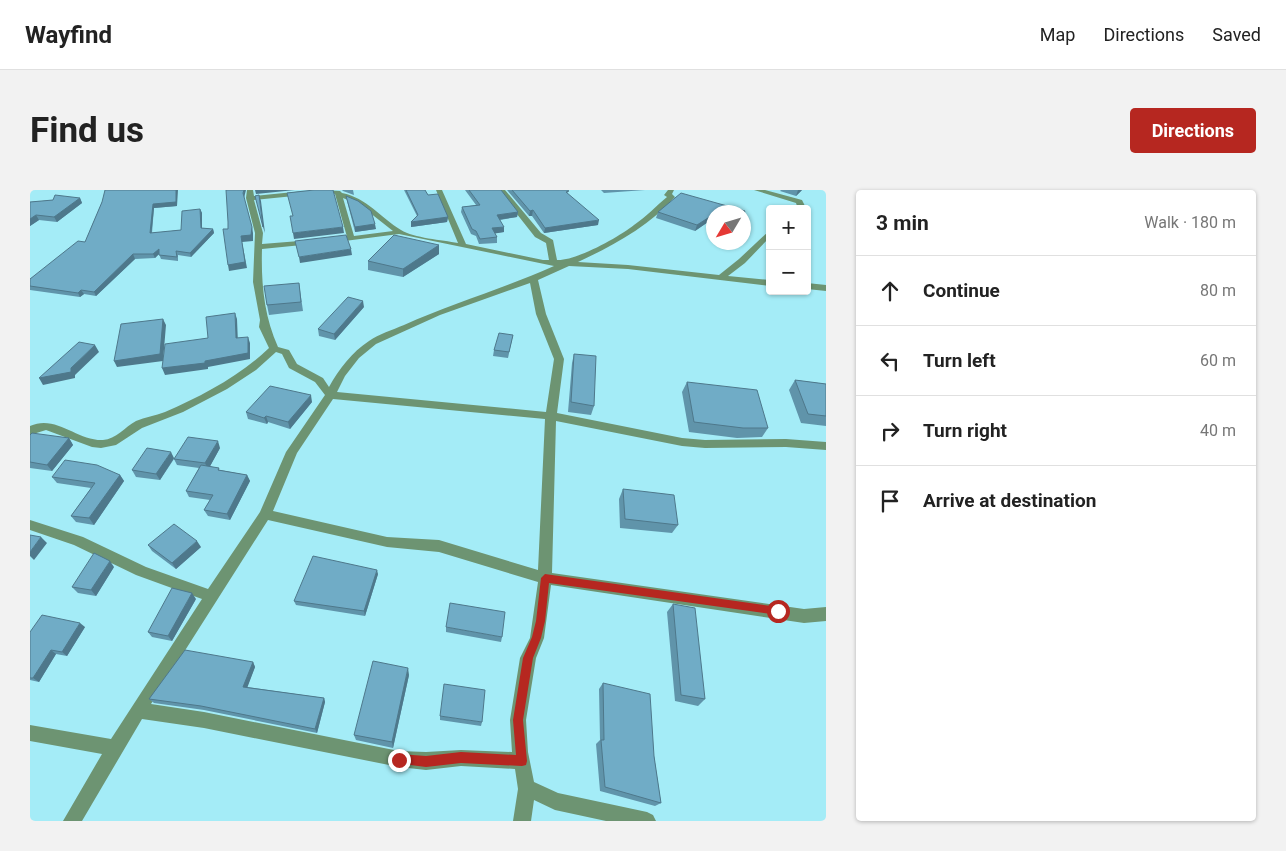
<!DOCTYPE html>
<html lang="en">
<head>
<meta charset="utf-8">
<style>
	:root { --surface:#fff; --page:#f2f2f2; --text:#222; --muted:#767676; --line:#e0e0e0; --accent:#b62720 }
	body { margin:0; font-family:Roboto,sans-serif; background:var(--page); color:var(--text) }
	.controls { position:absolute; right:15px; top:15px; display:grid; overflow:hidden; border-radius:5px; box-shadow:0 1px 4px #0004 }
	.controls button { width:45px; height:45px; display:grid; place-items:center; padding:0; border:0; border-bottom:1px solid var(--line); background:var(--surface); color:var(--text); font:25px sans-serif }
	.compass { position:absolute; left:676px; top:15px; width:45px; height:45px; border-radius:50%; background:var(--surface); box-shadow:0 1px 4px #0004; rotate:232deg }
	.stop { position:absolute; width:15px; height:15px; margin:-11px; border:4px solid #b62720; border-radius:50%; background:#fff }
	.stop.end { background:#b62720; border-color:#fff; box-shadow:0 1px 5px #0008 }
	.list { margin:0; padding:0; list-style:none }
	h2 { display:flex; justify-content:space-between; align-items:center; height:65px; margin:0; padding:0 20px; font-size:21px }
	h2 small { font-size:16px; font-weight:400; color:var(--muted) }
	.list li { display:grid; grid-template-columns:32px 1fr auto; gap:15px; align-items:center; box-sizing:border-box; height:70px; padding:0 20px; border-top:1px solid var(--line) }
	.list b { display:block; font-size:19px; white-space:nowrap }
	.list em { font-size:16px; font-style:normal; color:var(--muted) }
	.icon { flex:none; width:28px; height:28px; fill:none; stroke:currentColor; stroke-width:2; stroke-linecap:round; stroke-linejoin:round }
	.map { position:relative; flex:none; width:796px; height:631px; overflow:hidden; border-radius:5px }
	header { display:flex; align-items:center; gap:30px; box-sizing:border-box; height:70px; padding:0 25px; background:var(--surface); border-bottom:1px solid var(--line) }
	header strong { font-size:24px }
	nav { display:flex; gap:28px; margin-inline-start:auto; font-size:18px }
	.intro { display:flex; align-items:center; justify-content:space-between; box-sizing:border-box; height:120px; padding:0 30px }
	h1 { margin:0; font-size:35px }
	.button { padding:12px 22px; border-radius:5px; background:var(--accent); color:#fff; font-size:18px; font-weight:700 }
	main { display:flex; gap:30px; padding:0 30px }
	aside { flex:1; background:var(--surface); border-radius:5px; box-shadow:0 1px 4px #0004 }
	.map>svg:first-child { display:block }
</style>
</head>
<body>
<header>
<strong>Wayfind</strong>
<nav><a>Map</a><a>Directions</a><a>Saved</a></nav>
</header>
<div class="intro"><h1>Find us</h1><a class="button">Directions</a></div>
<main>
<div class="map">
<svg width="796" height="631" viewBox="0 0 796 631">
	<rect width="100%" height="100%" fill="#a4ecf7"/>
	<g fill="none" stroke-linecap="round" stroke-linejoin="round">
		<path fill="#6d9472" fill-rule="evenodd" d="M217 0H223L224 6 274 1 277 3 274 5 224 10 233 43 232 54 282 50 286 52 282 54 232 59C231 93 234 126 248 157L259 160 267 174 293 188 299 197C309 179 322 162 339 151 349 144 362 140 374 135 423 113 475 98 524 76L369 44 299 53V49L317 47 305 4 291 0 310 1 312 3C337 8 350 27 371 40 384 48 412 50 428 53L406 0H412L436 54 513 70H519L516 53 505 47 468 0H475L511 43 523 50 527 70C546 71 589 47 604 35 616 27 626 16 637 7L634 5 638 0H644L642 4 645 7C618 37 584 55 548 72L598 75 689 85 709 69 740 40V47L715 73 698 86 740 90V96L598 79 539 76 508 90 516 124 534 169 527 223 652 248 675 250 756 249 796 252V260L756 257 675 258 652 256 526 231 522 383 774 419 796 417V431L774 433 521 395 514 448 506 468 496 530 498 562 504 592 528 603 617 622 623 625 626 631H576L525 620 504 610 501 631H483L488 599 485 579 431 576 396 580 369 577 174 538 112 529 52 631H33L72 564 0 551V535L81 549 172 409 106 385 44 355 0 340V330L53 347 116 377 178 399 230 322 256 262 295 205 285 192 259 178 252 164 246 162 226 180 197 199 153 222 112 238 86 255 71 258 62 257 16 240 0 245V236C26 224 47 251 73 250 86 249 95 237 106 231 115 227 125 226 135 222 172 206 210 186 239 158L229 137 230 130 223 92 225 43 216 8ZM313 8 330 15 363 41 324 46ZM500 93 506 124 524 169 516 222 307 202 315 186 329 168 346 154 410 125ZM303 209 515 229 508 380 409 350 357 347 243 321 267 263ZM238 330 357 357 409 362 508 392 500 448 490 468 480 530 482 562 431 560 396 562 369 561 174 522 121 514Z
			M724 0H735L772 10 775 16 772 19H765L767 16 766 13Z
			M777 93 796 95V101L777 99Z"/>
	</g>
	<path fill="#6094aa" d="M312 0H323L324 5 313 1Z
		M374 0H395L398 5 418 27 417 32 381 37V32L387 26Z
		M435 0H471L488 22 487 27 470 30 474 42 465 43 467 47V53L449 54 446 46 441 44 431 22 432 17 446 15Z
		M477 0H537L538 4 568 35 514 43 502 26H499Z
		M571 0H615L574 3Z
		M751 0H772L766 6 750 1Z
		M316 6 346 39 325 42 317 11Z
		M50 8 52 13 27 32 9 30 0 36V12Z
		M72 12 147 16 124 18 122 43 151 40 170 19 172 23V38L183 39 184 43 161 67 148 65V71L131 69 129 64 125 68 105 69 66 106 54 104 50 107 0 100V89L55 52Z
		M628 22H684V33L678 32 665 41 626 28Z
		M409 55V64L373 87 338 80V71Z
		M269 93 273 121 239 125 237 115Z
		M334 117 305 150 289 146 288 139Z
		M483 145 478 168 463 166 464 160Z
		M544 164 564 216 561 225 538 222 542 173Z
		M765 190 796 194V236L771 233 759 200Z
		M657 192 738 238 732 247 707 248 659 242 652 202Z
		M282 212 260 239 238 232 237 234 218 229 216 222Z
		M0 245 39 248 43 255 22 281 0 278Z
		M190 258 180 276 190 280 217 285 220 291 200 330 178 326 174 320 180 310 159 307 156 301 169 278 147 275 144 269 130 290 106 287 102 280 144 268Z
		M90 285 94 291 64 335 46 332 41 326 61 298 27 293 22 287Z
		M593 299 648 335 642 343 590 338 589 309Z
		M118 355 171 357 146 379 122 361Z
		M84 377 66 406 48 403 42 397Z
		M348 384 335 426 266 415 264 411Z
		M166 409 142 451 122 447 118 442Z
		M643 414 675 509 668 516 645 511 637 422Z
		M55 437 37 466 26 464 9 492 0 490V442Z
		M416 437 472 447 471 452 416 442Z
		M223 472 225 477 217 497 294 508 295 512 287 543 174 520 124 513 119 509Z
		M379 485 363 558 326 550 324 545Z
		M573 493 624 566 631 613 625 616 570 601 566 554 570 550 569 499Z
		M410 526 452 532 451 536 410 530Z"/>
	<path fill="#4e788b" d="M146 0H148L147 16 124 18 121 47 120 43 123 14Z
		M214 0H216L214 8 213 3Z
		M225 0H265L226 4Z
		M768 0H772L766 6Z
		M229 5 231 11 235 43 233 37Z
		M50 8 52 13 27 32 24 27Z
		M170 19 172 23V42L171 38Z
		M503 20 502 26H499L500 21Z
		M488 22 487 27 467 30V25Z
		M6 25 9 30 0 36V29Z
		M681 26 678 32 665 41 667 35Z
		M418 27 417 32 381 37V32Z
		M569 30 568 35 514 43 515 38Z
		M345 34 346 39 325 42V37Z
		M222 37 223 43V51L212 52 217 78 199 81 198 75 211 46Z
		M313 37 314 43 264 49 263 43Z
		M474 37V42L462 44V38Z
		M183 39 184 43 161 67 160 63Z
		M409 55V64L373 87V79Z
		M129 59 130 63 125 68 123 64Z
		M321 59 322 65 270 73 269 67Z
		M103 64 105 69 66 106 64 102Z
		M51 100 54 104 50 107 48 103Z
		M333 111 334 117 305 150 304 144Z
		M205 123 207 129 208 154 206 148Z
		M133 129 136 135 133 171 87 177 84 171Z
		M218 147 220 153V169L178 177V179L135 185 132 178 175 171Z
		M65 155 69 162 45 185V188L13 195 9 188 41 178Z
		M281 205 282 212 260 239 258 232Z
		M236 226 238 232 237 234 234 228Z
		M39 248 43 255 22 281 17 275Z
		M188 251 190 258 178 280 175 273Z
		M141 262 144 268 130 290 126 284Z
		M90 285 94 291 64 335 59 328Z
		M217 285 220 291 200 330 197 324Z
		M11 347 17 353 4 370 0 366V362Z
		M167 351 171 357 146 379 142 373Z
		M80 371 84 377 66 406 61 400Z
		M347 380 348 384 335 426 334 421Z
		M162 403 166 409 142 451 138 446Z
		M50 433 55 437 37 466 32 462Z
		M21 460 26 464 9 492 3 488Z
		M223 472 225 477 216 501 213 497Z
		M378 478 379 485 363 558 362 552Z
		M294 508 295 512 287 543 285 539Z"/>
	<path fill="#70acc6" stroke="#4e788b" d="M75 0H146V12L123 14 120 43 151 40 152 21 170 19 171 38 183 39 160 63 146 61 147 67 129 65V59L123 64H103L64 102 51 100 48 103 0 96V89L48 51 55 52 72 12Z
		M196 0H214L213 3 222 37 221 45 211 46 215 72 198 75 193 39H198V32Z
		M284 0H303L313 37 263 43 260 26H263L257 3Z
		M376 0H395L398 5 408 4 418 27 381 32 388 25Z
		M439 0H471L488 22 467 25 474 37 462 38 467 47 450 49 446 41 442 39 432 17 450 15Z
		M482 0H537L539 1 536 2 569 30 515 38 503 20 500 21Z
		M651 3 715 21 714 23 684 22V27L681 26 667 35 628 22Z
		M25 5 50 8 24 27 6 25 0 29V12L23 10Z
		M229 5 233 37 225 6Z
		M316 6 328 11 341 21 345 34 325 37Z
		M316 45 321 59 269 67 265 51Z
		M364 45 409 55 373 79 338 71Z
		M269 93 271 112 237 115 234 96Z
		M318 107 333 111 304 144 288 139Z
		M205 123 206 148 218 147V163L175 171V173L132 178 135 154 178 148 176 127Z
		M133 129 130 164 84 171 91 134Z
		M469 143 483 145 479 162 464 160Z
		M49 152 65 155 41 178V182L9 188Z
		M544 164 566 166 564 216 541 212Z
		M765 190 796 194V226L778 224Z
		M657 192 727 200 738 238H713L664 232Z
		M240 196 281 205 258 232 236 226 234 228 216 222Z
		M2 243 39 248 17 275 0 272V245Z
		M158 247 188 251 175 273 144 269Z
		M117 258 141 262 126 284 102 280Z
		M35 270 67 275 90 285 59 328 41 326 65 293 22 287Z
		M171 275 189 278 188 280 217 285 197 324 174 320 183 305 156 301Z
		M593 299 644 305 648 335 595 329Z
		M144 334 167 351 142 373 118 355Z
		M0 345 11 347 0 362Z
		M64 363 80 371 61 400 42 397Z
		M283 366 347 380 334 421 264 411Z
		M142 398 162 403 138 446 118 442Z
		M420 413 475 422 472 447 416 437Z
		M643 414 665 418 675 509 651 505Z
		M12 425 50 433 32 462 21 460 3 488H0V442Z
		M155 460 223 472 213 497 294 508 285 539 171 516 119 509Z
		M343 471 378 478 362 552 324 545Z
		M573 493 620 504 624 566 631 613 575 597 571 550H574Z
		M414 494 455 500 452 532 410 526Z"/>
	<path fill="#b62720" d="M515 384 748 417 753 421 748 425 519 393 515 431 511 448 503 468 493 530 497 571 496 575 492 576 431 573 396 577 365 573 364 570 365 566 369 564 396 566 431 562 486 565 483 530 493 468 502 447 506 431 511 388Z"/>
</svg>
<div class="controls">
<button>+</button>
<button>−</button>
</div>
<svg class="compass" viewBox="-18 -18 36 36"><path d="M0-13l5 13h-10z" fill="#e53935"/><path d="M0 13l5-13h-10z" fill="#767676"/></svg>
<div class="stop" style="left:748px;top:421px"></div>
<div class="stop end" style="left:369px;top:570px"></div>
</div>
<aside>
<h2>3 min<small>Walk · 180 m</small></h2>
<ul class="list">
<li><svg class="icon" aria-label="ahead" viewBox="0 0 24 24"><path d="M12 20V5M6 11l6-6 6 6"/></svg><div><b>Continue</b></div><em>80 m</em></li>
<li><svg class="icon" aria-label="left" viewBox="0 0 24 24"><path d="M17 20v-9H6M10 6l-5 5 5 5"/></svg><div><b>Turn left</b></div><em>60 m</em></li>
<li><svg class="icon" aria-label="right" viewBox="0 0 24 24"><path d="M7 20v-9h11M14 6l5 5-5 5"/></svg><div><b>Turn right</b></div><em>40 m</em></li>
<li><svg class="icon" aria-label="arrive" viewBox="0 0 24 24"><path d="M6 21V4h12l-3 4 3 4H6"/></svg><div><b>Arrive at destination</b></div></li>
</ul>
</aside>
</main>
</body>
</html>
